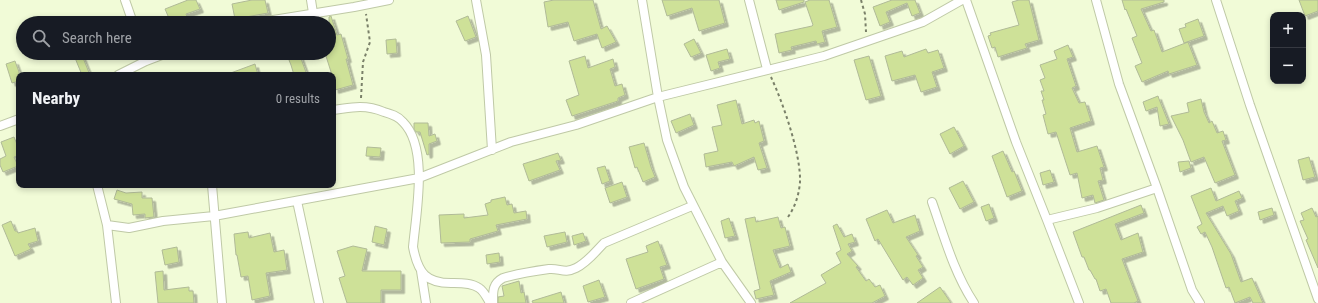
<!DOCTYPE html>
<html lang="en">
<head>
<meta charset="utf-8">
<style>
	:root { --surface:#171b24; --page:#20242c; --text:#f1f3f6; --muted:#9ea1a6; --line:#363941 }
	body { margin:0; font-family:"Roboto Condensed",sans-serif; background:var(--page); color:var(--text) }
	.controls { position:absolute; right:12px; top:12px; display:grid; overflow:hidden; border-radius:8px; box-shadow:0 2px 6px #0003 }
	.controls button { width:36px; height:36px; display:grid; place-items:center; padding:0; border:0; border-bottom:1px solid var(--line); background:var(--surface); color:var(--text); font:20px sans-serif }
	.list { margin:0; padding:0; list-style:none }
	h2 { display:flex; justify-content:space-between; align-items:center; height:52px; margin:0; padding:0 16px; font-size:17px }
	h2 small { font-size:13px; font-weight:400; color:var(--muted) }
	.icon { flex:none; width:22px; height:22px; fill:none; stroke:currentColor; stroke-width:2; stroke-linecap:round; stroke-linejoin:round }
	.map { position:relative; flex:none; width:1318px; height:303px; overflow:hidden }
	.search { position:absolute; background:var(--surface); box-shadow:0 2px 6px #0003; left:16px; top:16px; width:320px; height:44px; display:flex; align-items:center; gap:10px; box-sizing:border-box; padding:0 14px; border-radius:22px; color:var(--muted); font-size:15px }
	.panel { position:absolute; background:var(--surface); box-shadow:0 2px 6px #0003; left:16px; top:72px; width:320px; height:116px; border-radius:8px }
	.map>svg:first-child { display:block }
</style>
</head>
<body>
<div class="map">
<svg width="1318" height="303" viewBox="0 0 1318 303">
	<defs>
		<filter id="shadow"><feDropShadow dx="3.5" dy="3.5" stdDeviation="0" flood-color="#0004"/></filter>
	</defs>
	<rect width="100%" height="100%" fill="#f1fbd7"/>
	<path fill="#cee198" stroke="#b0ba97" filter="url(#shadow)" d="M188 0H196L200 9 186 14 189 23H171L165 9Z
		M252 0H265L268 13 235 19 232 4Z
		M554 0H593L601 29 607 26 616 42 602 48 597 34 574 41 568 22 548 27 544 2Z
		M662 0H719L725 23 699 31 692 8 667 16Z
		M776 0H804V2L779 10Z
		M810 0H829L837 27 822 31 825 42 817 44 816 41 791 47 792 50 779 53 775 34 812 26 813 25 805 2Z
		M892 0H915L920 13 912 16 907 3 886 12 890 22 880 26 873 7Z
		M1019 0H1029L1039 40 1025 44 1027 48 998 57 995 47 992 48 988 36 991 35 990 33 1019 25 1012 2Z
		M1122 0H1164V2L1141 9 1151 31 1154 30 1162 52 1188 42 1197 65 1169 74 1168 71 1142 82 1135 66 1142 63 1132 38 1137 36 1126 9 1125 10Z
		M1299 0H1318V11L1305 16Z
		M331 16 337 35 341 34 348 59H346L353 85 335 90 333 75H332L325 53H329V17Z
		M468 16 476 37 465 41 456 21Z
		M1198 19 1204 36 1184 43 1179 29 1186 27 1185 24Z
		M396 39 397 53 387 54 386 40Z
		M694 39 701 53 691 57 684 44Z
		M1068 45 1073 57 1067 59 1076 86 1072 88 1079 103 1085 102 1091 121 1070 128 1077 152 1097 146 1104 167 1100 168 1103 180 1098 181 1104 200 1095 203 1093 195 1082 198 1077 173 1070 175 1056 132 1048 134 1043 115 1046 114 1042 100H1044L1041 91H1044L1040 80 1045 78 1040 65 1057 59 1054 51Z
		M727 49 730 59 718 62 720 68 711 71 706 55Z
		M926 49 928 53 938 50 944 68 932 72 937 87 921 92 915 75 892 81 885 56 902 51 904 57Z
		M73 53H81L90 75H82Z
		M300 56 307 75H294L291 65 289 60Z
		M585 56 588 68 613 59 615 67 610 69 615 86 622 84 625 95 618 98V101L572 116 566 100 579 95 569 61Z
		M869 56 881 96 866 100 854 60Z
		M15 61 19 72V81L12 83 6 64Z
		M255 64 258 75H228V74Z
		M1158 96 1159 99 1169 124 1160 126 1157 107 1146 111 1143 102Z
		M1201 99 1204 112 1209 123 1212 121 1217 133 1223 131 1226 140 1222 141 1235 175 1215 183 1204 157 1191 162 1183 140 1171 116 1189 112 1187 103Z
		M736 100 742 124 754 120 755 123 759 121 764 141 759 143 767 168 758 170 754 157 734 166 732 162 706 167 704 154 718 151 712 127 722 125 717 105Z
		M690 114 694 125 676 133 671 121Z
		M414 123H428L429 136 435 134 437 141 429 144V154L427 155 420 132H416L414 129Z
		M954 127 964 146 950 154 940 134Z
		M14 137 19 149V155L14 157 18 166 3 172 0 165V159L6 156 1 142Z
		M644 143 651 167 655 177 643 182 637 167 635 168 629 147Z
		M367 147 381 148 380 157 366 156Z
		M1003 151 1012 172 1014 171 1022 191 1007 197 992 156Z
		M558 153 561 160 556 161 560 170 529 181 523 164Z
		M1309 157 1315 177 1303 180 1298 160Z
		M1189 161 1191 168 1180 172 1178 162Z
		M605 166 610 181 602 184 597 168Z
		M1050 170 1054 182 1043 185 1040 173Z
		M963 181 974 202 960 209 949 188Z
		M622 182 627 197 610 203 605 188Z
		M1211 188 1216 201 1239 191 1242 198 1235 201 1239 211 1227 216 1223 206 1206 213 1231 254 1241 282 1252 278 1263 303H1253L1250 297 1235 303 1229 287 1226 288 1212 247 1205 232 1201 234 1197 227 1202 224 1191 196Z
		M117 190 126 193 142 192V198H152L154 217 145 218V214L133 215 132 204 114 199Z
		M505 197 507 205 512 204 514 213 526 211 527 219 496 225 498 231 470 239V242L441 243 439 215 464 214V218L488 215 485 204 491 202V200Z
		M989 204 994 218 986 221 981 207Z
		M1141 205 1144 213 1115 224 1121 240 1138 233 1143 252 1122 259 1138 301 1134 303H1111L1106 289 1100 291 1096 279H1095L1090 270H1089L1084 257H1082L1073 232Z
		M1272 208 1274 215 1260 220 1258 212Z
		M1312 208 1316 217 1318 216V268L1306 240 1308 239 1300 221 1304 220 1301 213Z
		M887 210 893 223 915 215 920 231 906 237 918 255 916 256 923 267 918 270 923 278 913 285 907 277 903 280 878 239 875 241 866 219Z
		M755 217 756 222 778 217 781 228 785 227 790 246 773 250 780 268 788 264 791 272 770 281 774 295 756 299 754 291 760 289 745 219Z
		M729 218 735 236 725 238 721 221Z
		M11 221 15 231H17L18 233 35 228 38 241 28 244 31 249 15 256 2 225Z
		M837 224 844 237 852 234 855 242 848 244 852 251 847 254 858 266 856 267 866 281 869 279 875 287 880 285 885 296 872 303H790L826 283 821 275 841 263 836 253 841 250 833 226Z
		M375 226 387 229 384 245 372 242Z
		M248 232 249 238 270 233 274 252 284 250 287 270 266 273 270 296 252 300 248 276 241 277 237 255H236L234 234Z
		M565 232 567 242 547 247 544 236Z
		M583 233 586 241 574 245 572 236Z
		M658 241 667 265 660 267 664 279 636 289 626 259 648 252 646 246Z
		M353 246 367 249 362 271H401V290H381V303H347L339 278 345 276 337 251Z
		M177 247 179 262 165 265 162 250Z
		M499 253 500 262 487 264 486 255Z
		M163 271 164 290 189 287V291H193L194 303H158L155 272Z
		M599 280 605 297 588 302 583 286Z
		M519 281 521 293 524 292 526 303H498V297L504 296 502 286Z
		M940 287 951 303H917Z
		M561 292 564 303H533L532 301Z"/>
	<g fill="none" stroke-linecap="round" stroke-linejoin="round">
		<defs>
			<path id="street" d="M125 0 133 23
				M311 0 313 13
				M476 0 486 55 492 150
				M642 0 658 97 667 140 684 187 722 262 751 303
				M749 0 767 69
				M966 0 1016 142 1047 220 1079 303
				M1096 0 1119 84 1157 188 1192 290 1200 303
				M1216 0 1250 105 1318 299
				M254 23 354 7 389 0
				M144 53 146 61
				M118 75 146 61 167 53
				M333 110C342 109 351 107 360 107 368 107 377 109 384 112 391 114 398 116 403 122 429 148 416 213 413 247 418 273 426 284 454 283 462 283 472 283 479 288 484 291 487 298 490 303
				M0 126 19 119
				M97 185 107 225 116 303
				M212 185 222 303
				M297 201 319 303
				M932 202C944 236 954 273 974 303
				M1047 220 1097 208 1157 188
				M107 225 129 228 163 221 214 216 419 178 511 142 576 125 658 97 824 56 923 22 962 0
				M421 271 426 303
				M493 303C493 292 492 284 503 278 517 274 534 271 549 269 560 268 564 274 576 268 588 262 595 252 604 243L692 206
				M631 303 722 262"/>
		</defs>
		<use href="#street" stroke="#bfc9a6" stroke-width="10"/>
		<path stroke="#7a8069" stroke-width="2" stroke-dasharray="3 3" stroke-linecap="butt" d="M861 0 865 14 866 32
			M771 77C783 103 801 154 800 182 799 195 795 207 788 217
			M361 98 363 62 370 42 366 14"/>
		<use href="#street" stroke="#fff" stroke-width="8"/>
	</g>
</svg>
<div class="controls">
<button>+</button>
<button>−</button>
</div>
<div class="search"><svg class="icon" aria-label="search" viewBox="0 0 24 24"><circle cx="10" cy="10" r="6"/><path d="M15 15l6 6"/></svg>Search here</div>
<section class="panel">
<h2>Nearby<small>0 results</small></h2>
<ul class="list">
</ul>
</section>
</div>
</body>
</html>
